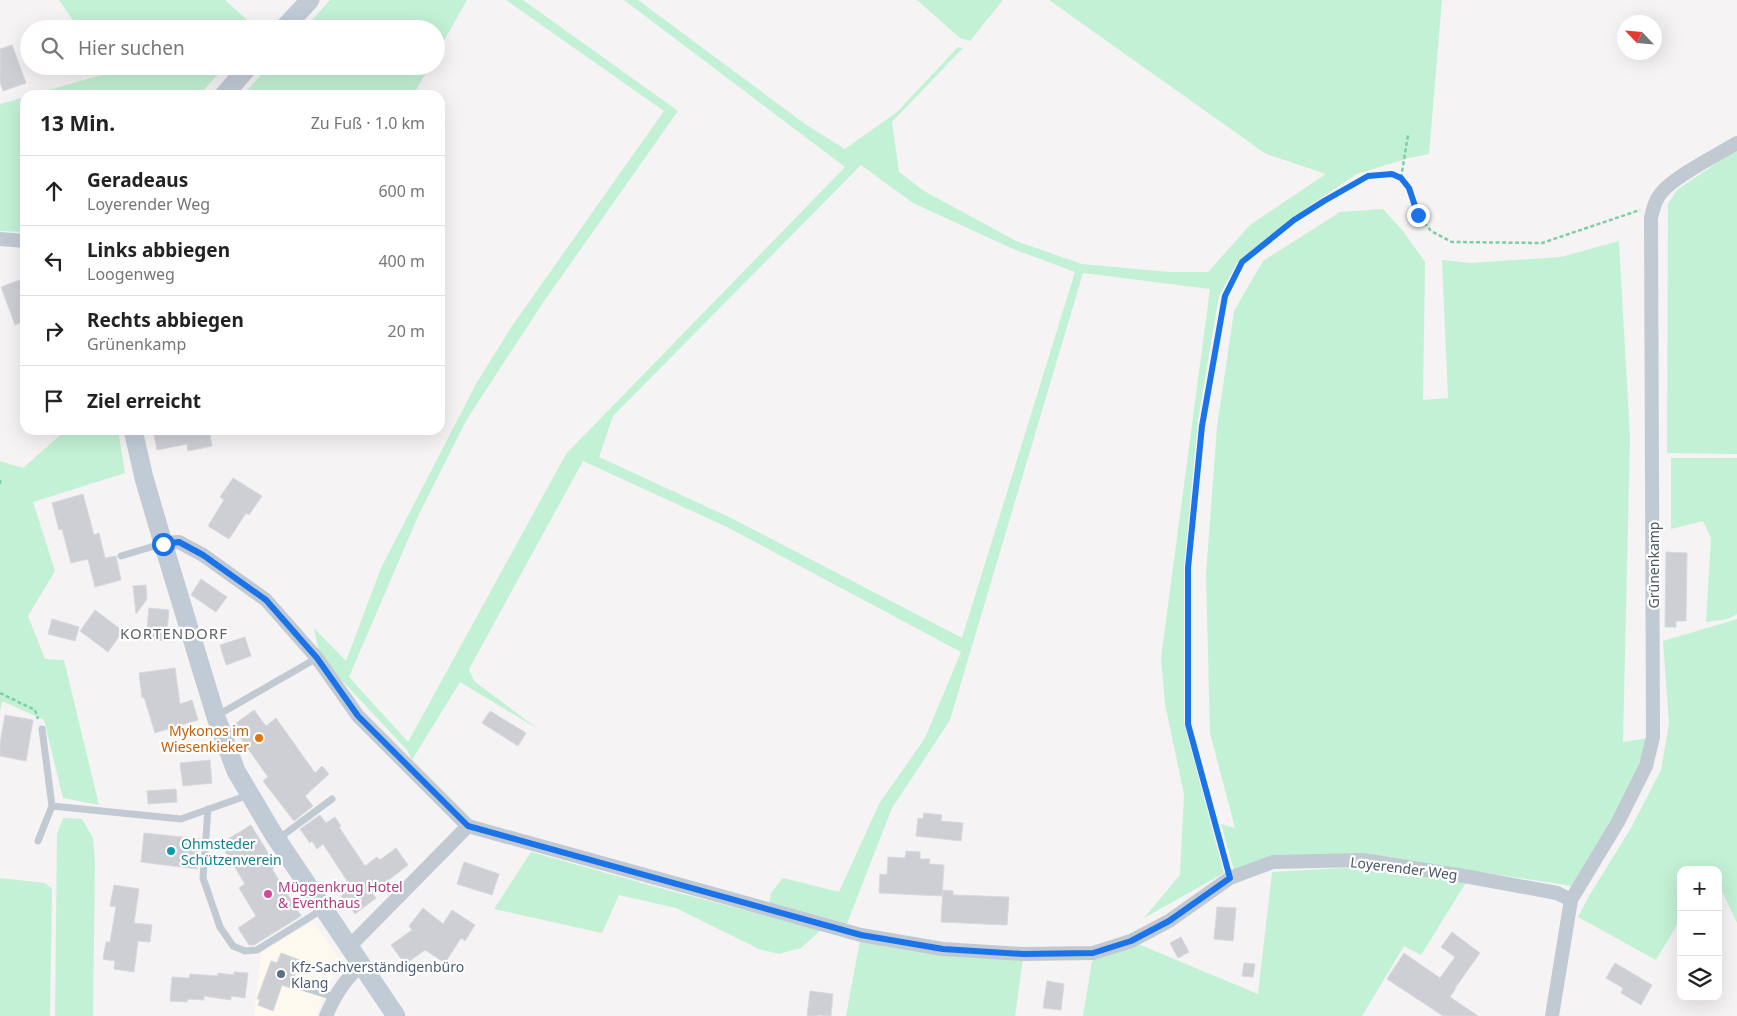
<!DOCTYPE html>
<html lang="de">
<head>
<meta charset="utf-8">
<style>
	:root { --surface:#fff; --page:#f6f6f6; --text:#222; --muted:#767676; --line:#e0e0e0 }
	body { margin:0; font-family:"Noto Sans",sans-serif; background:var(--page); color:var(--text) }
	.controls { position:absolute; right:15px; bottom:15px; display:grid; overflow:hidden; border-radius:10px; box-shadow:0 5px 20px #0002 }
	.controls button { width:45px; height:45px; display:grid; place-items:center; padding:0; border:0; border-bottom:1px solid var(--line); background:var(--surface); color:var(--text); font:25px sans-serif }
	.compass { position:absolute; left:1617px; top:15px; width:45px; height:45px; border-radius:50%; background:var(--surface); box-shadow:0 5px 20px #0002; rotate:296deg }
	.stop { position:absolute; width:15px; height:15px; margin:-11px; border:4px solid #1a73e8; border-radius:50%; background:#fff }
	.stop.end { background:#1a73e8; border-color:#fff; box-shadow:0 1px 5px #0008 }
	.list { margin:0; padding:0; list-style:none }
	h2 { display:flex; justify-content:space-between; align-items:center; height:65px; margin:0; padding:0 20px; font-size:21px }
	h2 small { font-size:16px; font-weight:400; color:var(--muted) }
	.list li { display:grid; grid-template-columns:32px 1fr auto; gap:15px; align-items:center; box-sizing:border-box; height:70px; padding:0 20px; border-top:1px solid var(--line) }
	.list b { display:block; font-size:19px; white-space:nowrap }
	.list p { margin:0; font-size:16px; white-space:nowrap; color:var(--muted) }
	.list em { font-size:16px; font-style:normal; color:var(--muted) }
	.icon { flex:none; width:28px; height:28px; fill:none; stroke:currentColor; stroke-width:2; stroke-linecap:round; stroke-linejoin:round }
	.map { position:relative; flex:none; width:1737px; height:1016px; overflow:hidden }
	.search { position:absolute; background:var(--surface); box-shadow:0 5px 20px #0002; left:20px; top:20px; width:425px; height:55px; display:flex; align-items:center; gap:12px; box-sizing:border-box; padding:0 18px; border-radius:28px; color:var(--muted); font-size:19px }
	.panel { position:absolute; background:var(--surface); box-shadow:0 5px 20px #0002; left:20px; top:90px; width:425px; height:345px; border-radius:15px }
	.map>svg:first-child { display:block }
</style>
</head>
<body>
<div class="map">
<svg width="1737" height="1016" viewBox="0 0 1737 1016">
	<rect width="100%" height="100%" fill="#f5f3f3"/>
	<path fill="#fdf9ef" d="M313 921 343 963 326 989 316 1016H254L261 953Z"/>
	<path fill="#c3f1d5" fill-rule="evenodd" d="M59 0H225L257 29H79Z
		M330 0H467L436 55V29H304Z
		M506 0H523L678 111 542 304 467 419 419 514 349 677 408 742 566 454 845 167 624 0H638L808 126 845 149 897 112 958 47 963 48 892 122 899 172 924 191 1016 241 1082 264 1169 272H1208L1250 225 1326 174 1266 154 1049 0H1442L1429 154 1409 158 1357 174 1293 217 1237 263 1219 296 1198 420 1184 567V723L1224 873 1144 918 1180 875 1184 794 1165 704 1161 658 1210 289 1083 273 950 720 892 808 846 926 769 903 771 893 783 878 839 892 879 804 925 738 961 652 729 528 583 461 469 669 474 681 538 729 460 682 412 760 407 750 320 657 314 628 346 661 381 568 476 384 512 326 664 111ZM861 165 913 203 1011 248 1075 272 962 638 731 518 599 457 613 416Z
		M917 0H1003L970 41 960 38Z
		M104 66H226L199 95H32L108 73Z
		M269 66H430L413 95H243Z
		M25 97V232L0 231V104Z
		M1737 149V454L1667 453 1668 204 1677 190Z
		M1383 209 1403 231 1425 262 1423 400 1448 398 1442 260 1471 263 1561 257 1619 241 1630 437 1623 742 1649 738C1632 791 1602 838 1572 886L1364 854 1234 870 1221 824 1235 828 1210 733 1206 575 1217 427 1234 311 1263 261 1340 212Z
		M66 430H118L125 473 33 502 55 571 28 616 45 659 64 660 99 805 63 798 44 720 2 701 0 712V461L23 468Z
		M1671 458H1737V614L1728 619 1706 622 1711 538 1703 521 1671 529Z
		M1737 619V923L1718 883V870H1712L1710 867 1709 870H1681V918L1656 960 1578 917 1589 896 1631 828 1661 770 1669 723 1663 641Z
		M63 818 82 819 93 838 95 862 93 1016H55L57 834Z
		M531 852 667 890 821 930 801 948 779 954 759 949 676 908 619 895 602 933 494 909Z
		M1360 867 1467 881 1421 955 1404 946 1362 1016H1083L1092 961 1138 944 1258 994 1272 872Z
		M0 878 45 883 52 889 50 1016H0Z
		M860 941 1023 958 1015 1016H846Z"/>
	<path fill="#cdcfd5" stroke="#d7d9de" d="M12 45 26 83 3 91 0 82V49Z
		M25 278V321L15 325 1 287Z
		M153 430H209L212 446 188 451 187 444 157 450Z
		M233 478 262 496 249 515 246 513 229 539 208 526 224 500 220 497Z
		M83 494 94 535 99 533 105 558 116 556 121 580 95 587 88 559 71 563 62 529 59 530 52 503Z
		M1666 552 1687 553 1686 621H1676V627H1665Z
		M201 579 227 597 216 612 191 595Z
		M146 585 147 599 136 614 133 586Z
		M149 608 169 610 166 641 146 639Z
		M95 610 123 631 108 652 80 631Z
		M52 619 79 627 75 641 48 634Z
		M245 637 251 656 226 665 220 645Z
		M175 668 180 704 192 700 198 720 155 733 144 697 142 698 139 673Z
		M254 710 266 726 276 718 315 773 322 766 329 774 305 796 313 806 294 821 263 781 268 777 232 726Z
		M490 711 526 733 518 746 482 723Z
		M5 715 33 720 26 761 0 756V743Z
		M210 760 212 783 183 786 180 763Z
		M176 789 177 802 148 804 147 791Z
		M924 813 942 815 941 821 963 823 961 841 916 836 918 818 923 819Z
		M320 815 326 823 335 817 341 826 339 827 365 866 377 857 380 860 396 848 408 865 372 893 376 898 355 914 341 896 351 887 323 844 317 849 312 841 310 843 300 829Z
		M251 825 276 866 272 869 301 916 254 945H249L238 928 256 916 239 888 245 884 225 851 232 847 228 839Z
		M144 833 200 839 197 869 141 862Z
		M906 851 920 852V859H930L929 864 944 865 942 896 879 893 880 874 887 875 888 857 905 858Z
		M464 862 499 874 492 895 457 884Z
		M114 885 139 889 134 923 152 925 150 942 138 941 134 972 114 969 115 961 103 959 106 942H110L116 907 110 906Z
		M943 890 953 891V895L1009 897 1007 925 941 922Z
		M1217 907 1236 908 1233 941 1214 939Z
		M423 908 443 924 452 910 475 925 465 941 461 938 445 963 425 950 405 964 391 945 412 930 409 926Z
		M1452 932 1480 953 1455 988H1456L1450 997 1478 1016H1443L1387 979 1404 953 1440 978 1455 957 1441 947Z
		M1181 937 1189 952 1178 958 1170 943Z
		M281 953 300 960 290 988 282 985 273 1011 258 1005 260 999H257L271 961 277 963Z
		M1244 963 1255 964 1253 977 1242 976Z
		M1615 963 1652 985 1641 1005 1621 993 1623 988 1606 978Z
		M234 972 248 973 245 998 231 996V1000L204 996V1000L188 999 187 1002 170 1001 172 977 189 978 190 974 218 976V973L234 975Z
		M1047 981 1064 984 1061 1010 1043 1008Z
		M810 991 833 994 831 1016 818 1015V1016H807Z"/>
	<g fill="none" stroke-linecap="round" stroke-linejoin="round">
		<path stroke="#7ad0a6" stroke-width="2.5" stroke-dasharray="4 2.5" stroke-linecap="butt" d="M1401 178 1408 135
			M0 480V484
			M0 693 35 710 38 719
			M1226 864 1188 724V568L1201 426 1225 296 1243 262 1294 221 1324 201 1368 176 1392 174 1401 178 1409 188 1418 215 1431 231 1452 242 1542 243 1640 210"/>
		<path stroke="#c1cad2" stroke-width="7" d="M121 556 161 544
			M218 715 317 658
			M52 806 181 819 240 798 248 793
			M208 809 203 878 220 927 233 946 245 951 257 950 323 909
			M278 839 332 799
			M38 841 52 806 42 729
			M295 985 334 997"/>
		<path stroke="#c1cad2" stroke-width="14" d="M0 239 25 241
			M163 543 179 542 203 555 266 600 317 658 358 716 468 826 861 935 943 949 1023 954 1093 953 1131 941 1169 921 1230 878 1273 862 1363 860 1470 877 1557 893 1571 900
			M349 947 468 826
			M326 1016C334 997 345 978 362 965
			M1552 1016 1571 900 1618 822 1646 766 1653 737 1651 218C1653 209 1655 200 1661 193 1675 176 1717 155 1737 143"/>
		<path stroke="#c1cbd6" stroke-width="19" d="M283 29 310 0
			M224 95 249 66
			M133 430 144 478 163 543 216 717 236 771 274 835 396 1016"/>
	</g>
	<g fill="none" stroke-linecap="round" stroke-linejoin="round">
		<path stroke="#1a73e8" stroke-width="6" d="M163 544 179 542 203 555 266 600 317 658 358 716 468 826 861 935 943 949 1023 954 1093 953 1131 941 1169 921 1230 878 1188 724V568L1202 426 1225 296 1242 262 1294 220 1324 201 1368 176 1392 174 1401 178 1409 188 1418 215"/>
	</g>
	<circle fill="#e8710a" stroke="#fff" stroke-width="2" cx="259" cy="738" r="5"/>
	<circle fill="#0f9aa8" stroke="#fff" stroke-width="2" cx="171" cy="851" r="5"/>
	<circle fill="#d1479c" stroke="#fff" stroke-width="2" cx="268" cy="894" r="5"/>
	<circle fill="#5c6f8a" stroke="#fff" stroke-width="2" cx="281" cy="974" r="5"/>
	<g text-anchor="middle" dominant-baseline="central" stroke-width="4.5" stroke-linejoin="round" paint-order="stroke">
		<g font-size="14" fill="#4a5661" stroke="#fff">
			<text transform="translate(1653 565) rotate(-90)">Grünenkamp</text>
			<text transform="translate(1404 868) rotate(7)">Loyerender Weg</text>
		</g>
		<g font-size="14" fill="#c56008" stroke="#fff" text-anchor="end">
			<text x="249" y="730">Mykonos im<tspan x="249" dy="16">Wiesenkieker</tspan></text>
		</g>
		<g font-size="14" fill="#0d838f" stroke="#fff" text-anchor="start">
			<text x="181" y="843">Ohmsteder<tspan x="181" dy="16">Schützenverein</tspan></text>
		</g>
		<g font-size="14" fill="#b23c85" stroke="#fff" text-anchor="start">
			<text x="278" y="886">Müggenkrug Hotel<tspan x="278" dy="16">&amp; Eventhaus</tspan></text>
		</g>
		<g font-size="14" fill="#4e5e75" stroke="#fff" text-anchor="start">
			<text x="291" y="966">Kfz-Sachverständigenbüro<tspan x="291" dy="16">Klang</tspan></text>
		</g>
		<g font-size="15" letter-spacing="1" fill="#5f6368" stroke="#fff">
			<text x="174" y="633">KORTENDORF</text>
		</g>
	</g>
</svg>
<div class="controls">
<button>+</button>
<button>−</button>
<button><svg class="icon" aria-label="layers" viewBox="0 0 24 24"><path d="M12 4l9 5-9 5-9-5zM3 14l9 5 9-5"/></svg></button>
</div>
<svg class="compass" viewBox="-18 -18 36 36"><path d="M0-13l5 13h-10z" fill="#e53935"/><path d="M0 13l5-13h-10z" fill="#767676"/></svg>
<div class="stop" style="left:163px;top:544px"></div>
<div class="stop end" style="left:1418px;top:215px"></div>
<div class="search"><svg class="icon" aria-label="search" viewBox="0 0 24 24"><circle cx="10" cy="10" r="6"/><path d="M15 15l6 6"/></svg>Hier suchen</div>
<section class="panel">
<h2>13 Min.<small>Zu Fuß · 1.0 km</small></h2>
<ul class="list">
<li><svg class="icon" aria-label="ahead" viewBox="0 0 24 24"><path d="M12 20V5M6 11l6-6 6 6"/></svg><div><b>Geradeaus</b><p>Loyerender Weg</p></div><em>600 m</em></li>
<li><svg class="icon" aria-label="left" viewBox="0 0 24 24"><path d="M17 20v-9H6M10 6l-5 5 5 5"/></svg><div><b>Links abbiegen</b><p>Loogenweg</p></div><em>400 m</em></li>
<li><svg class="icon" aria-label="right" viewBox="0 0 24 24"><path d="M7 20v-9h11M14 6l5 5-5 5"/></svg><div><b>Rechts abbiegen</b><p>Grünenkamp</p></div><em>20 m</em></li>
<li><svg class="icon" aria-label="arrive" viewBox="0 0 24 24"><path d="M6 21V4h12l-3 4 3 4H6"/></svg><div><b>Ziel erreicht</b></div></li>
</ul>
</section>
</div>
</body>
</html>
